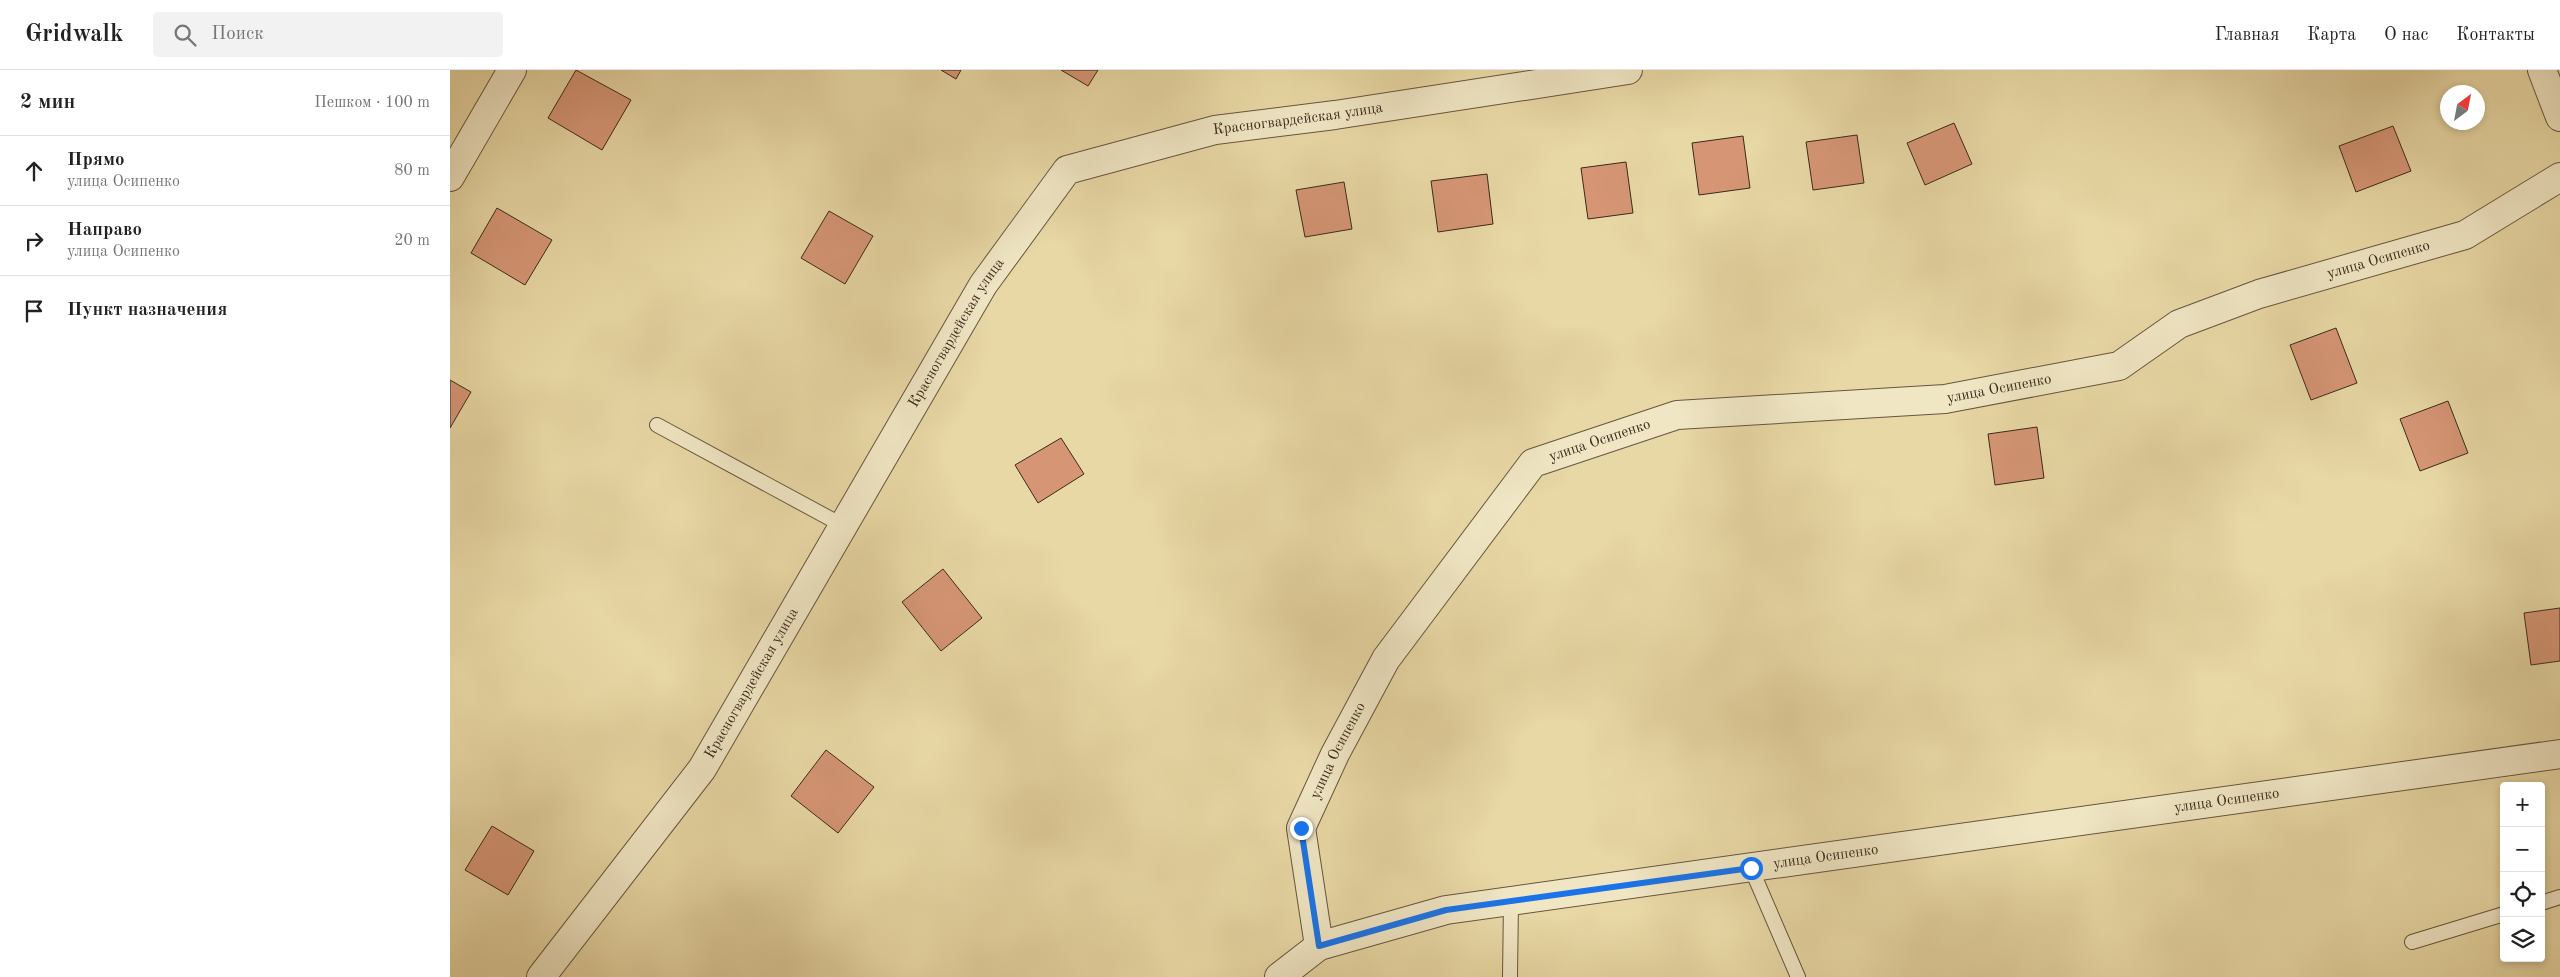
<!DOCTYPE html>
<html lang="ru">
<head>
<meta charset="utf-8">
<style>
	:root { --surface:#fff; --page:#f2f2f2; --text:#222; --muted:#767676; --line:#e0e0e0 }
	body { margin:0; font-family:"Old Standard TT",serif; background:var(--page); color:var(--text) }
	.controls { position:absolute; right:15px; bottom:15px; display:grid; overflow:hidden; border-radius:5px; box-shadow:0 2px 8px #0003 }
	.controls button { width:45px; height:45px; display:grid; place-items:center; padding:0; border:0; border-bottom:1px solid var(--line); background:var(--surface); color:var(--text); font:25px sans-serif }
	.compass { position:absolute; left:1990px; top:15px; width:45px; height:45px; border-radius:50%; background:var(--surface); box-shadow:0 2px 8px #0003; rotate:32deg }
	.stop { position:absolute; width:15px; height:15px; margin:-11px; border:4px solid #1a73e8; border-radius:50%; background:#fff }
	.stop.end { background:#1a73e8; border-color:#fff; box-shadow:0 1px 5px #0008 }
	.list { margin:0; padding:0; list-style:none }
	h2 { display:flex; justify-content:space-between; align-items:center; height:65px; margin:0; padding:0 20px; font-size:21px }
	h2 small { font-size:16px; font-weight:400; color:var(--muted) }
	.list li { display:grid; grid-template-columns:32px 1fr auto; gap:15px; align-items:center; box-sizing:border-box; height:70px; padding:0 20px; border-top:1px solid var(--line) }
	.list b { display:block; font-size:19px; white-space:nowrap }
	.list p { margin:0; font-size:16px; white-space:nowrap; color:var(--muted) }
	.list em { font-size:16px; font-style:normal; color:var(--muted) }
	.icon { flex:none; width:28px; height:28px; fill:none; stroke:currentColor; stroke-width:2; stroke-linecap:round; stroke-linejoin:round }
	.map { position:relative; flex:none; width:2110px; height:907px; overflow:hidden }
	header { display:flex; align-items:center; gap:30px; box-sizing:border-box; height:70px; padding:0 25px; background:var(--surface); border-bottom:1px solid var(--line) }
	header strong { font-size:24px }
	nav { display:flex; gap:28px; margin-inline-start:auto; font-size:18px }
	.search { width:350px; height:45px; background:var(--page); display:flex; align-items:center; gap:12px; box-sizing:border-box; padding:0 18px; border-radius:5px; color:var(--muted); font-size:19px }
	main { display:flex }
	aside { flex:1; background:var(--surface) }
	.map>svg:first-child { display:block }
</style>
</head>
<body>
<header>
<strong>Gridwalk</strong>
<div class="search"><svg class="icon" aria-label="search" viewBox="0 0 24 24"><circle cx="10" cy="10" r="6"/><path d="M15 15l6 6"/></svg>Поиск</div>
<nav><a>Главная</a><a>Карта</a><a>О нас</a><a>Контакты</a></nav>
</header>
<main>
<aside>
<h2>2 мин<small>Пешком · 100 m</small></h2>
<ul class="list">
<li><svg class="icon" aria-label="ahead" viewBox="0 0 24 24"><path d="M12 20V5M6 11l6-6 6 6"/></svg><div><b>Прямо</b><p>улица Осипенко</p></div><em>80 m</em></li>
<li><svg class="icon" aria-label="right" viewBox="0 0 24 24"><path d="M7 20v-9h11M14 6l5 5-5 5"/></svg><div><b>Направо</b><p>улица Осипенко</p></div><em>20 m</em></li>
<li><svg class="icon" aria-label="arrive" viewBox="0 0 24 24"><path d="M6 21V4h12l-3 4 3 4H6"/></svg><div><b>Пункт назначения</b></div></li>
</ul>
</aside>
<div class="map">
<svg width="2110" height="907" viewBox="0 0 2110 907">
	<rect width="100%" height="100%" fill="#e8d8a5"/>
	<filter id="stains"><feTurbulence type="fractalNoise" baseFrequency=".004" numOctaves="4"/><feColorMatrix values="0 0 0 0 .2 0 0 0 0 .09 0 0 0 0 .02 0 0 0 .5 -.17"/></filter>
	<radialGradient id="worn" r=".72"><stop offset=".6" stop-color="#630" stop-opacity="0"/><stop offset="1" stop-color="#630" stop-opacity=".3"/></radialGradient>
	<path fill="#d69676" stroke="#3a2a1b" d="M126 0 181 30 152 80 98 48Z
		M491 0H511L506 9Z
		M611 0H648L638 16Z
		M1504 53 1522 94 1475 115 1457 73Z
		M1943 56 1961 101 1906 122 1889 76Z
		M1407 65 1414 113 1363 120 1356 72Z
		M1293 66 1300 118 1249 125 1242 73Z
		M1176 92 1183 143 1138 149 1131 98Z
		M1037 104 1043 154 988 162 981 111Z
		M894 112 902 159 855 167 846 120Z
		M47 138 102 170 75 215 21 183Z
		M379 141 423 166 395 214 351 188Z
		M1886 258 1907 313 1861 330 1840 275Z
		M0 310 21 322 0 358Z
		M1998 331 2018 383 1970 401 1950 349Z
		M1587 357 1594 408 1545 415 1538 364Z
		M611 368 634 404 588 433 565 395Z
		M493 499 532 548 491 581 452 532Z
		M2110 538V591L2081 595 2074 543Z
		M376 680 424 717 388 763 341 726Z
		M42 756 84 781 58 825 15 800Z"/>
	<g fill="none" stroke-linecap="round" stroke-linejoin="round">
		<defs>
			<path id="lane" d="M207 355 392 455
				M1301 798 1348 907
				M2091 833 2110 827
				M1962 872 2054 844
				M1060 907 1061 831"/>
			<g id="street">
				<path d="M2092 0 2110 47"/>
				<path d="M0 107 62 0"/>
				<path id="s1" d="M869 876 851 758 885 684 936 589 1083 393 1227 345 1495 329 1669 296 1729 254 1809 224 2015 165 2110 107"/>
				<path id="s2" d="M91 907 252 699 533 215 617 100 765 60 885 45 1178 0"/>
				<path id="s3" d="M829 907 869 876 996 840 2110 684"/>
			</g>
		</defs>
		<use href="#lane" stroke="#66563e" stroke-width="16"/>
		<use href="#street" stroke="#66563e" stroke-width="30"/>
		<use href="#lane" stroke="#f0e6c4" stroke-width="14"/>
		<use href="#street" stroke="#f0e6c4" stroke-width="28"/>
	</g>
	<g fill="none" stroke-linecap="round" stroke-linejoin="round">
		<path stroke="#1a73e8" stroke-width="6" d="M851 758 869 876 996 840 1301 798"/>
	</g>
	<g text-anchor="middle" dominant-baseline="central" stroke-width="4.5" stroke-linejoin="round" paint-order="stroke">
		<g font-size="15" fill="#3a2a1b" stroke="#f0e6c4">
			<text stroke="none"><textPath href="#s2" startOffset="1202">Красногвардейская улица</textPath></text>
			<text stroke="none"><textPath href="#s1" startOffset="1434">улица Осипенко</textPath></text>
			<text stroke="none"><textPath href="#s2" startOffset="768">Красногвардейская улица</textPath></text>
			<text stroke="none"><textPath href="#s1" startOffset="1029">улица Осипенко</textPath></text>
			<text stroke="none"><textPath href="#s1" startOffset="624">улица Осипенко</textPath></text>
			<text stroke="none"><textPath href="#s2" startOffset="362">Красногвардейская улица</textPath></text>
			<text stroke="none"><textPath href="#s1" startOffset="205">улица Осипенко</textPath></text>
			<text stroke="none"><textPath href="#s3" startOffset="971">улица Осипенко</textPath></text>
			<text stroke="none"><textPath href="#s3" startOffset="566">улица Осипенко</textPath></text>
		</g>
	</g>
	<rect width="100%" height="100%" filter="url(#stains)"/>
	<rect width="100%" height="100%" fill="url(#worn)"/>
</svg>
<div class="controls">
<button>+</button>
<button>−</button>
<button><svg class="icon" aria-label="locate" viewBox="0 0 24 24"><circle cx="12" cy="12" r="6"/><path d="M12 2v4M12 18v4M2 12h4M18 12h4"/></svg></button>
<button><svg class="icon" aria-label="layers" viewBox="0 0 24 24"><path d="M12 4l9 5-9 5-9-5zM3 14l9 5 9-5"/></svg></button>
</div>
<svg class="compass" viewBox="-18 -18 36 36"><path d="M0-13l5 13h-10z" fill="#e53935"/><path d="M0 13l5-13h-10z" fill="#767676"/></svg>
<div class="stop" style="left:1301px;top:798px"></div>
<div class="stop end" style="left:851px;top:758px"></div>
</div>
</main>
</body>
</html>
